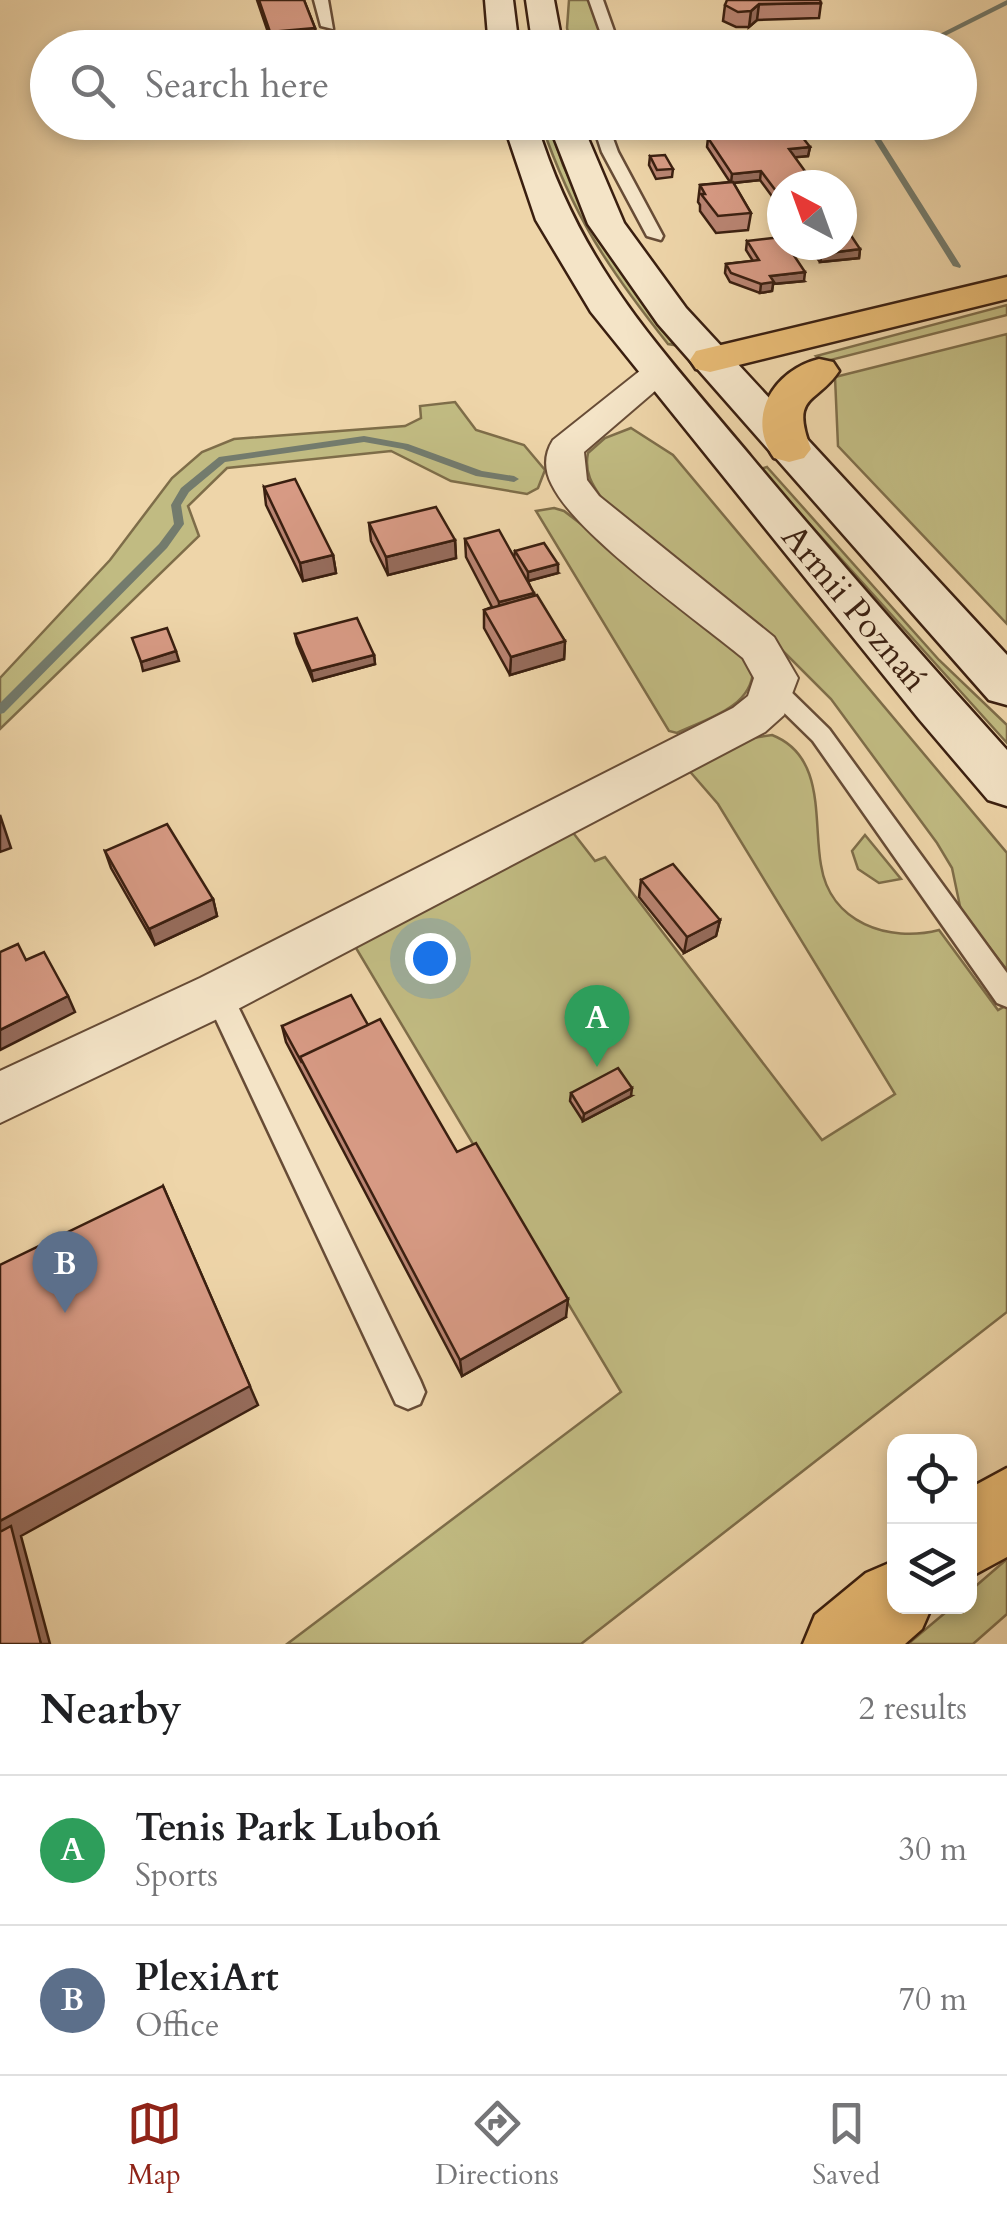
<!DOCTYPE html>
<html lang="en">
<head>
<meta charset="utf-8">
<style>
	:root { --surface:#fff; --page:#f6f6f6; --text:#202124; --muted:#757577; --line:#e0e0e0; --accent:#8f2418 }
	body { margin:0; font-family:Cardo,serif; background:var(--page); color:var(--text) }
	.controls { position:absolute; right:30px; bottom:30px; display:grid; overflow:hidden; border-radius:20px; box-shadow:0 5px 15px #0003 }
	.controls button { width:90px; height:90px; display:grid; place-items:center; padding:0; border:0; border-bottom:2px solid var(--line); background:var(--surface); color:var(--text); font:50px sans-serif }
	.compass { position:absolute; left:767px; top:170px; width:90px; height:90px; border-radius:50%; background:var(--surface); box-shadow:0 5px 15px #0003; rotate:319deg }
	.you { position:absolute; left:430px; top:958px; width:35px; height:35px; margin:-25px; border:8px solid #fff; border-radius:50%; background:#1a73e8; box-shadow:0 0 0 15px #1a73e833 }
	.badge { display:grid; place-items:center; width:65px; height:65px; border-radius:50%; background:var(--accent); color:#fff; font-size:32px; font-weight:700 }
	.pin { position:absolute; translate:-50% -82px; filter:drop-shadow(0 2px 5px #0008) }
	.pin::after { content:''; position:absolute; top:52px; width:35px; height:30px; background:inherit; clip-path:polygon(0 0,100% 0,50% 100%) }
	.list { margin:0; padding:0; list-style:none }
	h2 { display:flex; justify-content:space-between; align-items:center; height:130px; margin:0; padding:0 40px; font-size:42px }
	h2 small { font-size:32px; font-weight:400; color:var(--muted) }
	.list li { display:grid; grid-template-columns:65px 1fr auto; gap:30px; align-items:center; box-sizing:border-box; height:150px; padding:0 40px; border-top:2px solid var(--line) }
	.list b { display:block; font-size:38px; white-space:nowrap }
	.list p { margin:0; font-size:32px; white-space:nowrap; color:var(--muted) }
	.list em { font-size:32px; font-style:normal; color:var(--muted) }
	.icon { flex:none; width:55px; height:55px; fill:none; stroke:currentColor; stroke-width:2; stroke-linecap:round; stroke-linejoin:round }
	.map { position:relative; flex:none; width:1007px; height:1644px; overflow:hidden }
	.search { position:absolute; background:var(--surface); box-shadow:0 5px 15px #0003; left:30px; right:30px; top:30px; height:110px; display:flex; align-items:center; gap:25px; box-sizing:border-box; padding:0 35px; border-radius:55px; color:var(--muted); font-size:38px }
	.sheet { height:430px; background:var(--surface) }
	nav { display:flex; justify-content:space-around; align-items:center; box-sizing:border-box; height:140px; border-top:2px solid var(--line); background:var(--surface); font-size:28px; color:var(--muted) }
	nav a { display:grid; justify-items:center; gap:5px }
	nav .on { color:var(--accent) }
	.map>svg:first-child { display:block }
</style>
</head>
<body>
<div class="map">
<svg width="1007" height="1644" viewBox="0 0 1007 1644">
	<rect width="100%" height="100%" fill="#eed5a9"/>
	<filter id="stains"><feTurbulence type="fractalNoise" baseFrequency=".002" numOctaves="4"/><feColorMatrix values="0 0 0 0 .2 0 0 0 0 .09 0 0 0 0 .02 0 0 0 .5 -.17"/></filter>
	<radialGradient id="worn" r=".72"><stop offset=".6" stop-color="#630" stop-opacity="0"/><stop offset="1" stop-color="#630" stop-opacity=".3"/></radialGradient>
	<path fill="#c1bb82" stroke="#7e6d49" stroke-width="2.5" d="M569 0H590L599 27 596 47H571L567 28Z
		M541 123H549L563 165 594 230 674 345 668 344C607 267 573 216 541 123Z
		M1007 305V315L823 362 816 356Z
		M1007 334V624L838 446 835 377Z
		M455 402 476 430 524 445 545 470 538 488 527 494 451 481 391 451 227 468 188 506 199 536 0 729V678L110 560 172 478 202 452 234 439 405 426 421 418 420 406Z
		M631 428 673 455 1007 853V970L961 911 952 868 937 843 831 699 779 647 603 500C592 485 584 472 588 453L605 438Z
		M767 467 939 660 1007 725V743L760 469Z
		M554 508 564 511 724 634 753 671C751 708 706 719 677 733L669 731 536 511Z
		M772 735C826 756 813 821 821 865 830 923 889 943 939 930L998 1010 1007 1005V1312L581 1644H287L621 1392 353 943 571 830 595 861 605 857 822 1140 895 1094 718 804 686 767 753 738Z
		M865 835 901 879 879 883 858 869 852 851Z
		M1007 1559V1614L973 1644H908L952 1607 970 1606V1591Z"/>
	<g fill="none" stroke-linecap="round" stroke-linejoin="round">
		<path fill="#737b6d" fill-rule="evenodd" d="M1007 0V5L921 48H912Z
			M863 122H870L961 266 960 268 953 266Z
			M364 436 408 444 482 471 514 476 519 479 514 482 476 476 403 449 364 442 225 462 189 492 181 505 184 524 167 548 4 713 0 714V703L159 544 174 524 171 505 181 488 219 457Z"/>
		<defs>
			<path id="service" d="M314 0H328L333 29 321 26Z
				M589 0H603L614 31 609 48H595L600 31Z
				M592 122H607L618 152 663 236 661 240 647 236 602 152Z
				M775 682 783 684 829 729 1007 973V1007L997 1003 813 741 767 696 763 690Z
				M218 982 228 986 420 1380 425 1392 420 1404 408 1409 396 1404 204 994 208 986Z"/>
			<path id="minor" d="M658 362 670 366 676 373 584 452 587 480 599 496 774 637 798 678 784 715 765 732 236 1010 0 1123V1071L200 978 733 708 748 696 754 678 743 658C696 619 576 535 552 485 544 470 544 454 553 440L646 366Z"/>
			<path id="secondary" d="M485 0H513L519 48H489Z
				M526 0H554L563 48H533Z
				M503 122H536C581 268 657 344 752 458 835 557 920 654 1007 750V806L988 800 919 719 591 312 536 220Z
				M548 122H581L624 223 686 308 1007 655V705L989 700 658 324 588 224Z"/>
			<path id="motorway" d="M1007 277V299L710 372 696 369 690 360 696 351Z
				M819 359 833 362 839 371C816 405 790 394 811 449L804 458 789 462 774 458C745 417 774 370 819 359Z
				M1007 1468V1557L970 1577V1488Z
				M894 1561V1606H932L922 1629 905 1644H803L815 1615 866 1573Z"/>
		</defs>
		<use href="#service" stroke="#674c36" stroke-width="5"/>
		<use href="#minor" stroke="#674c36" stroke-width="4"/>
		<use href="#secondary" stroke="#3a1f10" stroke-width="5"/>
		<use href="#motorway" stroke="#3a1f10" stroke-width="5"/>
		<use href="#service" fill="#f4e4c7" fill-rule="evenodd"/>
		<use href="#minor" fill="#f4e4c7" fill-rule="evenodd"/>
		<use href="#secondary" fill="#f4e4c7" fill-rule="evenodd"/>
		<use href="#motorway" fill="#e7ba74" fill-rule="evenodd"/>
	</g>
	<path fill="#b98472" stroke="#3a1f10" stroke-width="2.5" d="M257 0H304L315 28 316 36 271 41Z
		M821 3 819 18 757 20 749 27H736L723 21 725 5Z
		M718 122H756L761 129 810 147 808 156 795 157 782 185V210L760 180 733 183 751 213 748 230 716 233 700 211V205L698 202 700 185 730 182 707 147 708 138 725 136 718 127Z
		M817 122 815 130 801 132 793 123Z
		M650 156 673 169 672 177 656 179 649 165Z
		M747 241 804 281 773 284 772 291 760 293 730 282 725 273 726 264 753 261 746 250Z
		M807 245H842L860 249 859 258 820 262Z
		M264 487 333 555 336 573 303 581 266 505Z
		M369 523 455 540 456 558 388 575 371 541Z
		M465 539 514 558 515 551 558 573 528 581 534 596 565 641 564 659 510 675 484 628V610L492 607 466 557Z
		M295 634 374 655 375 664 313 681 297 643Z
		M105 851 213 899 217 916 155 945 111 868Z
		M641 880 720 920 716 936 684 953 639 897Z
		M368 1025 457 1152 566 1317 462 1376 286 1042 282 1026Z
		M571 1093 631 1096 583 1121 570 1101Z"/>
	<path fill="#966c5c" stroke="#3a1f10" stroke-width="2.5" d="M759 4 757 20 749 27 751 11Z
		M315 28 316 36 271 41 270 32Z
		M817 122 815 130 801 132 802 124Z
		M810 147 808 156 788 158 789 149Z
		M761 171 760 180 731 183 732 174Z
		M860 249 859 258 820 262 822 254Z
		M805 272 804 281 773 284 772 291 760 293 761 284 770 276Z
		M455 540 456 558 388 575 386 557Z
		M333 555 336 573 303 581 300 563Z
		M558 564V573L528 581V572Z
		M534 593V611L499 619V602Z
		M565 641 564 659 510 675 511 657Z
		M176 651 179 661 143 671 141 662Z
		M374 655 375 664 313 681 311 671Z
		M0 815 11 848 0 852Z
		M213 899 217 916 155 945 149 929Z
		M720 920 716 936 684 953 687 937Z
		M68 996 75 1012 0 1050V1030Z
		M632 1088 631 1096 583 1121 584 1114Z
		M163 1186 258 1405 21 1536 50 1644H41L0 1547V1521Z
		M568 1299 566 1317 462 1376 460 1360Z"/>
	<path fill="#d79a84" stroke="#3a1f10" stroke-width="2.5" d="M259 0H304L315 28 270 32Z
		M727 0H820L821 3 759 4 751 11 738 12 725 5Z
		M722 122H756L761 129 793 125 810 147 789 149 815 185H782V199L761 171 732 174 708 138 731 136Z
		M665 155 673 169 657 170 650 156Z
		M733 182 751 213 718 216 701 194H705L700 185Z
		M842 222 860 249 822 254 816 245H842Z
		M782 237V245H787L805 272 770 276 774 282 761 284 731 273 726 264 759 260 747 241Z
		M295 479 333 555 300 563 264 487Z
		M436 507 455 540 386 557 369 523Z
		M499 530 534 593 499 602 465 539Z
		M544 543 558 564 528 572 515 551Z
		M537 595 565 641 511 657 484 610Z
		M357 618 374 655 311 671 295 634Z
		M167 628 176 651 141 662 132 638Z
		M167 824 213 899 149 929 105 851Z
		M673 864 720 920 687 937 641 880Z
		M18 944 26 960 44 952 68 996 0 1030V952Z
		M351 995 368 1025 300 1057 302 1063 282 1026Z
		M380 1019 457 1152 476 1143 568 1299 460 1360 300 1057Z
		M618 1068 632 1088 584 1114 571 1093Z
		M163 1186 250 1386 0 1521V1265Z
		M11 1526 41 1644H0V1532Z"/>
	<g text-anchor="middle" dominant-baseline="central" stroke-width="10" stroke-linejoin="round" paint-order="stroke">
		<g font-size="35" fill="#3a1f10" stroke="#f4e4c7">
			<text transform="translate(855 609) rotate(50)">Armii Poznań</text>
		</g>
	</g>
	<rect width="100%" height="100%" filter="url(#stains)"/>
	<rect width="100%" height="100%" fill="url(#worn)"/>
</svg>
<div class="controls">
<button><svg class="icon" aria-label="locate" viewBox="0 0 24 24"><circle cx="12" cy="12" r="6"/><path d="M12 2v4M12 18v4M2 12h4M18 12h4"/></svg></button>
<button><svg class="icon" aria-label="layers" viewBox="0 0 24 24"><path d="M12 4l9 5-9 5-9-5zM3 14l9 5 9-5"/></svg></button>
</div>
<svg class="compass" viewBox="-18 -18 36 36"><path d="M0-13l5 13h-10z" fill="#e53935"/><path d="M0 13l5-13h-10z" fill="#757577"/></svg>
<div class="you"></div>
<div class="pin badge" style="left:597px;top:1067px;background:#2e9e5b">A</div>
<div class="pin badge" style="left:65px;top:1313px;background:#5c6f8a">B</div>
<div class="search"><svg class="icon" aria-label="search" viewBox="0 0 24 24"><circle cx="10" cy="10" r="6"/><path d="M15 15l6 6"/></svg>Search here</div>
</div>
<section class="sheet">
<h2>Nearby<small>2 results</small></h2>
<ul class="list">
<li><span class="badge" style="background:#2e9e5b">A</span><div><b>Tenis Park Luboń</b><p>Sports</p></div><em>30 m</em></li>
<li><span class="badge" style="background:#5c6f8a">B</span><div><b>PlexiArt</b><p>Office</p></div><em>70 m</em></li>
</ul>
</section>
<nav>
<a class="on"><svg class="icon" aria-label="map" viewBox="0 0 24 24"><path d="M3 6l6-2 6 2 6-2v14l-6 2-6-2-6 2zM9 4v14M15 6v14"/></svg>Map</a>
<a><svg class="icon" aria-label="directions" viewBox="0 0 24 24"><path d="M12 3l9 9-9 9-9-9zM9 14v-3h6M13 9l2 2-2 2"/></svg>Directions</a>
<a><svg class="icon" aria-label="saved" viewBox="0 0 24 24"><path d="M7 4h10v16l-5-4-5 4z"/></svg>Saved</a>
</nav>
</body>
</html>
